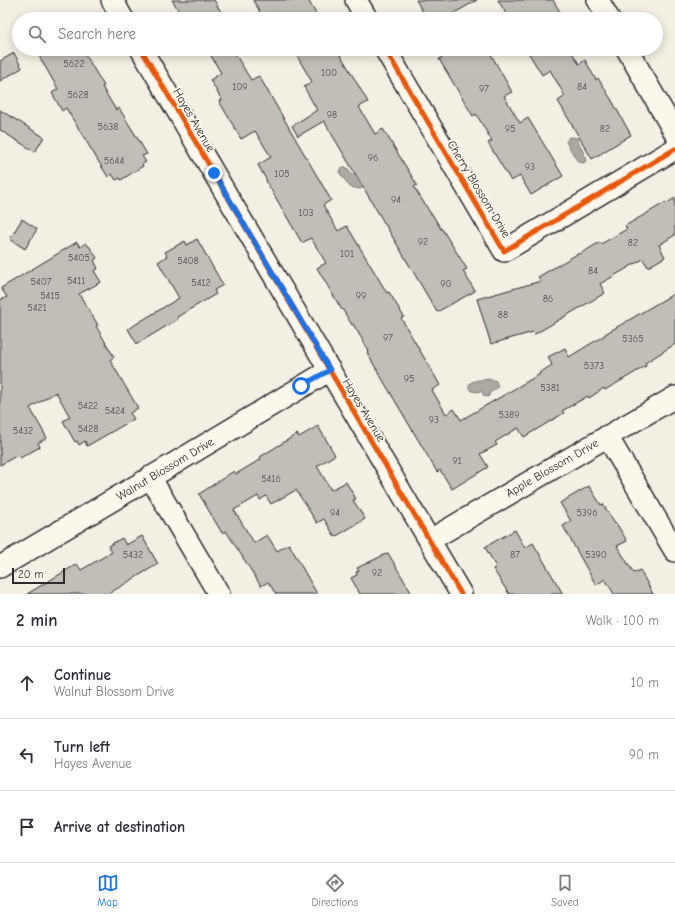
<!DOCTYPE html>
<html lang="en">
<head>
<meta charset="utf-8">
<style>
	:root { --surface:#fff; --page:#f7f7f7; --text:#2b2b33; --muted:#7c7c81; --line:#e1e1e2; --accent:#1a73e8 }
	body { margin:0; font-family:"Comic Neue",sans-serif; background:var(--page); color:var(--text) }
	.scale { position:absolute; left:12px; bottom:10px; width:53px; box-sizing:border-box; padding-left:4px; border:2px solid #2b2b2b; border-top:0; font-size:11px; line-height:14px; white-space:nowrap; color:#2b2b2b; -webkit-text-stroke:3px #fbf7ec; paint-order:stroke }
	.stop { position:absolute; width:12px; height:12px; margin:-9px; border:3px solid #1a73e8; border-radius:50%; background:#fff }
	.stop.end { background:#1a73e8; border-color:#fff; box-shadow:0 1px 4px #0008 }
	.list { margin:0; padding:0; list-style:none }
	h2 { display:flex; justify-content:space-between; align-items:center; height:52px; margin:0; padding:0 16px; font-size:17px }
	h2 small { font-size:13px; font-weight:400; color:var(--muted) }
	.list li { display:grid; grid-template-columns:26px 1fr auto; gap:12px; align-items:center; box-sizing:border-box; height:72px; padding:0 16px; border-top:1px solid var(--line) }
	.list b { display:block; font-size:15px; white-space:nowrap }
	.list p { margin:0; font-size:13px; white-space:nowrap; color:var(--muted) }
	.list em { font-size:13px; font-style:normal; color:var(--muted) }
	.icon { flex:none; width:22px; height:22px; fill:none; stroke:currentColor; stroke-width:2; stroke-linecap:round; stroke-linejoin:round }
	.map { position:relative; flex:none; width:675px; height:594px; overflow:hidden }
	.search { position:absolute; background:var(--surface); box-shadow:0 2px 10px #0003; left:12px; right:12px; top:12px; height:44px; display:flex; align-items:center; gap:10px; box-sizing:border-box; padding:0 14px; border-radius:22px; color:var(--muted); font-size:15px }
	.sheet { height:268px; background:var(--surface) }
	nav { display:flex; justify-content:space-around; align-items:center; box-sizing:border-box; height:56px; border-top:1px solid var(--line); background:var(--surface); font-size:11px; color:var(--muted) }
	nav a { display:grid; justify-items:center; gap:2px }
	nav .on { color:var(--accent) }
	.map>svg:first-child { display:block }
</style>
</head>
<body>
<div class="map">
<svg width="675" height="594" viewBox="0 0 675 594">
	<rect width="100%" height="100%" fill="#f3efe4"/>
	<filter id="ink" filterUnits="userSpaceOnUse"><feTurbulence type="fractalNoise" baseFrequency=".025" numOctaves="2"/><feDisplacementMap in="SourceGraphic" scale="8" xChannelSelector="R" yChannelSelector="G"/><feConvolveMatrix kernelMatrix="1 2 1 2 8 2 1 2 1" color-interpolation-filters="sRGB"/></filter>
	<g filter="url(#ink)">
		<path fill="#aca9a2" stroke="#787772" d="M569 137 578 138V141L586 158V161L584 163 578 162 566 142Z
			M343 167H346L353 174 362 175 369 184 360 189 350 187 339 172Z
			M491 379 496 381 498 387 493 391 490 392 489 396 487 397 483 395V392L471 391C462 379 484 380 491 379Z"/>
		<path fill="#c0beb6" stroke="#2b2b2b" d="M172 0H214L225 19H184Z
			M253 0H308L319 19H281L277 13 266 19H264Z
			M416 0H477L444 19H427Z
			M498 0H553L564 19H509Z
			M35 49H82L104 86 102 87 116 110 119 108 147 154 142 156 146 162 142 164 143 166 121 180 120 178 116 180 112 174 108 177 66 108 62 111 52 93 58 89Z
			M207 49H232L251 80 259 76 331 200 323 205 338 231 347 226 387 293 389 292 404 317 401 318 440 385 432 390 446 414 454 409 461 420 540 374 539 373 552 365 548 357 565 348 569 357 605 335V334L675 293V344L645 363 646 366 605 390 604 388 589 398 588 396 562 411 564 413 524 437 518 428 495 442 497 445 480 454 488 467 452 489 440 470 437 472 367 353 369 351 353 324 352 325 343 310H342L317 268 326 263 311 238 302 243 266 181H267L258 165 271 157 255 131 241 139 219 101 222 100 210 80 221 73Z
			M293 49H337L368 102 359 107 375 134 383 129 417 185 414 187 431 214H432L441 229H442L467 269 463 271 475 291 437 312 324 121 298 136 292 126 317 110 304 87 312 82Z
			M437 49H488L512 92 504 96 520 123 528 118 563 176 531 195 520 176 511 181 488 143 492 141 476 114 473 116 461 96 439 59 442 58Z
			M526 49H570L579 64 585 60 596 80 598 78 611 99 631 135 592 159 558 101 565 96 550 70 542 75Z
			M14 53 22 68 0 81V61Z
			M0 110 44 137 35 152 0 130Z
			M675 198V235L659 245 665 257 648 267 643 259 600 284 605 293 535 334 533 332 491 344 477 299 541 281 538 277 579 253 580 254 600 242 601 244 627 229 625 226 666 202 667 203Z
			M22 219 37 229 25 249 10 239Z
			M197 239 223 285 214 290 216 294 177 317 178 319 137 344 128 329 179 298 158 262 167 256 165 252 185 241 187 245Z
			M77 242 80 247 86 243 88 246H89L97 258 94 260 98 269 94 271 101 282 79 294 98 325 96 326 114 357 110 360 138 408 130 413 134 419 87 446 85 441 79 445 77 441 75 442 63 421 70 417 56 392 30 408 47 438 38 443 40 447 20 458 18 455 0 465V300L7 297 1 288Z
			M318 426 335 455 317 466 331 490 346 482 356 499 353 500 365 519 335 537 324 519 317 523 296 490 271 504 266 496 260 500 258 496 234 510 254 543 267 535 277 551 289 544 317 594H276L268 582 261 586 226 531 222 533 199 494 234 471 236 474 261 459 260 457 297 434 299 437Z
			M589 486 601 505 603 504 615 524 616 523 627 541 617 546 634 573 640 570 653 594H614L605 579 596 585 563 526 571 521 560 503Z
			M515 530 525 548 533 543 563 594H509L493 569 496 567 485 547Z
			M142 536 158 564 108 594H27L77 564 81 570 112 552 108 546 122 538 126 545Z
			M388 553 412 594H360L351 578 357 575 356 572 359 571 357 568Z"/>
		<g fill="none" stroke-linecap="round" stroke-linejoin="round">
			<defs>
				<path id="minor" d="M112 0 123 19
					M356 0 367 19
					M598 0 609 19
					M141 49 461 594
					M385 49 504 251 675 149
					M627 49 675 133
					M607 436 675 551
					M150 477 219 594
					M430 540 675 397
					M0 567 175 463 330 370"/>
			</defs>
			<use href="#minor" stroke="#2b2b2b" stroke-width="24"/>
			<use href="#minor" stroke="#fbf7ec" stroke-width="21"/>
			<defs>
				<path id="cycleway" d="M141 49 461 594
					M385 49 504 251 675 149"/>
			</defs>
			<use href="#cycleway" stroke="#fbf7ec" stroke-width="8"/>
			<use href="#cycleway" stroke="#e8590c" stroke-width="5"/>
		</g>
	</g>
	<g fill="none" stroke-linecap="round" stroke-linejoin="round" filter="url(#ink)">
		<path stroke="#1a73e8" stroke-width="5" d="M214 173 330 370 301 386"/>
	</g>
	<g text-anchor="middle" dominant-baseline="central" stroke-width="4" stroke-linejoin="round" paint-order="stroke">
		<g font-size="10" fill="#50504e">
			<text x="74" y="64">5622</text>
			<text x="329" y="73">100</text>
			<text x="240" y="87">109</text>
			<text x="582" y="87">84</text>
			<text x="484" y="89">97</text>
			<text x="78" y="95">5628</text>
			<text x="332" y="115">98</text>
			<text x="108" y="127">5638</text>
			<text x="510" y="129">95</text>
			<text x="605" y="129">82</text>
			<text x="373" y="158">96</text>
			<text x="114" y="161">5644</text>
			<text x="530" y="167">93</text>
			<text x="282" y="174">105</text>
			<text x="396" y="200">94</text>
			<text x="306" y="213">103</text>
			<text x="423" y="242">92</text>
			<text x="633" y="243">82</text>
			<text x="347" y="254">101</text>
			<text x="79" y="258">5405</text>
			<text x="188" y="261">5408</text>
			<text x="593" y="271">84</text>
			<text x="76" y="281">5411</text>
			<text x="41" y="282">5407</text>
			<text x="201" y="283">5412</text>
			<text x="446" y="284">90</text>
			<text x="50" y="296">5415</text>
			<text x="361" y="296">99</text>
			<text x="548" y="299">86</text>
			<text x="37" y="308">5421</text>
			<text x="503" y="315">88</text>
			<text x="388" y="338">97</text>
			<text x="633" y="339">5365</text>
			<text x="594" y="366">5373</text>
			<text x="409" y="379">95</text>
			<text x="550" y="388">5381</text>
			<text x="88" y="406">5422</text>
			<text x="115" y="411">5424</text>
			<text x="509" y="415">5389</text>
			<text x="434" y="420">93</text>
			<text x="88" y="429">5428</text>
			<text x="23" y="431">5432</text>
			<text x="457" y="461">91</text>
			<text x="271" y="479">5416</text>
			<text x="335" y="513">94</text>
			<text x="587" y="513">5396</text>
			<text x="133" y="555">5432</text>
			<text x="515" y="555">87</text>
			<text x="596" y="555">5390</text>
			<text x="377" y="573">92</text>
		</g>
		<g font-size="12" fill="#2b2b2b" stroke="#fbf7ec">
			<text transform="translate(194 120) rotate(60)">Hayes Avenue</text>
			<text transform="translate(479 189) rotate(59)">Cherry Blossom Drive</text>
			<text transform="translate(364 410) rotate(59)">Hayes Avenue</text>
			<text transform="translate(552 468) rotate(-30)">Apple Blossom Drive</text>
			<text transform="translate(165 469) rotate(-31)">Walnut Blossom Drive</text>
		</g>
	</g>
</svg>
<div class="scale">20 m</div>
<div class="stop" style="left:301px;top:386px"></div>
<div class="stop end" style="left:214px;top:173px"></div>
<div class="search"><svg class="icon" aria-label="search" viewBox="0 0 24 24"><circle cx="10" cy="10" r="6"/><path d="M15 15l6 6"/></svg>Search here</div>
</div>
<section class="sheet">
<h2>2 min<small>Walk · 100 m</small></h2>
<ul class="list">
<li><svg class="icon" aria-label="ahead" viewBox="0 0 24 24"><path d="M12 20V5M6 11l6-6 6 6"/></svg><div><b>Continue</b><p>Walnut Blossom Drive</p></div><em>10 m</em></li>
<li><svg class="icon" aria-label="left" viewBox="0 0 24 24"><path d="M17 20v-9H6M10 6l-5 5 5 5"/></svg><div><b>Turn left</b><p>Hayes Avenue</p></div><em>90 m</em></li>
<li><svg class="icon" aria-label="arrive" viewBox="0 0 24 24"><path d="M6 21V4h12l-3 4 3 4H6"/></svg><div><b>Arrive at destination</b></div></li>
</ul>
</section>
<nav>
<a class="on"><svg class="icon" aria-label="map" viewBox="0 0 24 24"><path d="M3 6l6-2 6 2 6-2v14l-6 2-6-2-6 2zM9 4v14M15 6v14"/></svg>Map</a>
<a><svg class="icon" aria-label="directions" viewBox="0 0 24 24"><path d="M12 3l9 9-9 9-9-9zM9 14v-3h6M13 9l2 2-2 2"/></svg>Directions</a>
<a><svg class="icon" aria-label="saved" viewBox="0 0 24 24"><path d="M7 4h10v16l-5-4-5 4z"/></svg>Saved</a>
</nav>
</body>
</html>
